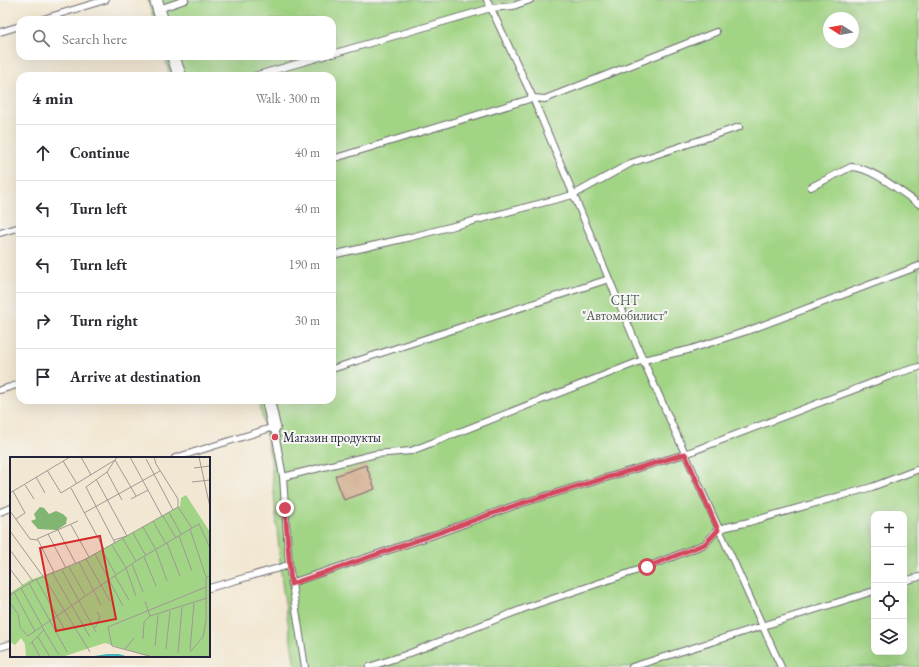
<!DOCTYPE html>
<html lang="en">
<head>
<meta charset="utf-8">
<style>
	:root { --surface:#fff; --page:#f7f7f7; --text:#2b2b33; --muted:#7c7c81; --line:#e1e1e2 }
	body { margin:0; font-family:"EB Garamond",serif; background:var(--page); color:var(--text) }
	.controls { position:absolute; right:12px; bottom:12px; display:grid; overflow:hidden; border-radius:8px; box-shadow:0 4px 16px #0002 }
	.controls button { width:36px; height:36px; display:grid; place-items:center; padding:0; border:0; border-bottom:1px solid var(--line); background:var(--surface); color:var(--text); font:20px sans-serif }
	.compass { position:absolute; left:823px; top:12px; width:36px; height:36px; border-radius:50%; background:var(--surface); box-shadow:0 4px 16px #0002; rotate:281deg }
	.stop { position:absolute; width:12px; height:12px; margin:-9px; border:3px solid #d1495b; border-radius:50%; background:#fff }
	.stop.end { background:#d1495b; border-color:#fff; box-shadow:0 1px 4px #0008 }
	.list { margin:0; padding:0; list-style:none }
	h2 { display:flex; justify-content:space-between; align-items:center; height:52px; margin:0; padding:0 16px; font-size:17px }
	h2 small { font-size:13px; font-weight:400; color:var(--muted) }
	.list li { display:grid; grid-template-columns:26px 1fr auto; gap:12px; align-items:center; box-sizing:border-box; height:56px; padding:0 16px; border-top:1px solid var(--line) }
	.list b { display:block; font-size:15px; white-space:nowrap }
	.list em { font-size:13px; font-style:normal; color:var(--muted) }
	.icon { flex:none; width:22px; height:22px; fill:none; stroke:currentColor; stroke-width:2; stroke-linecap:round; stroke-linejoin:round }
	.map { position:relative; flex:none; width:919px; height:667px; overflow:hidden }
	.search { position:absolute; background:var(--surface); box-shadow:0 4px 16px #0002; left:16px; top:16px; width:320px; height:44px; display:flex; align-items:center; gap:10px; box-sizing:border-box; padding:0 14px; border-radius:12px; color:var(--muted); font-size:15px }
	.panel { position:absolute; background:var(--surface); box-shadow:0 4px 16px #0002; left:16px; top:72px; width:320px; height:332px; border-radius:12px }
	.map>svg:first-child { display:block }
</style>
</head>
<body>
<div class="map">
<svg width="919" height="667" viewBox="0 0 919 667">
	<rect width="100%" height="100%" fill="#f6f6f2"/>
	<filter id="ink" filterUnits="userSpaceOnUse"><feTurbulence type="fractalNoise" baseFrequency=".025" numOctaves="2"/><feDisplacementMap in="SourceGraphic" scale="8" xChannelSelector="R" yChannelSelector="G"/><feConvolveMatrix kernelMatrix="1 2 1 2 8 2 1 2 1" color-interpolation-filters="sRGB"/></filter>
	<filter id="wash" filterUnits="userSpaceOnUse"><feTurbulence type="fractalNoise" baseFrequency=".012" numOctaves="4" result="noise"/><feDisplacementMap in="SourceGraphic" scale="16" xChannelSelector="R" yChannelSelector="G"/><feGaussianBlur stdDeviation="0.9" result="paint"/><feColorMatrix in="noise" values="0 0 0 0 0 0 0 0 0 0 0 0 0 0 0 0 0 1.4 0 .05"/><feComposite in="paint" operator="in"/></filter>
	<g filter="url(#wash)">
		<rect width="100%" height="100%" fill="#f2e7d2"/>
		<path fill="#a1d484" stroke="#627b60" fill-rule="evenodd" d="M148 0H919V667H295L282 583 271 460 259 400H332V76H170L165 56H332V20H154ZM829 18H853V42H829ZM874 514H904V652H874Z"/>
		<g id="blocks">
			<path fill="#cda582" d="M366 465 375 489 344 500 335 476Z"/>
		</g>
	</g>
	<g filter="url(#ink)">
		<use href="#blocks" fill-opacity="0" stroke="#6b6770" stroke-width="1"/>
		<g fill="none" stroke-linecap="round" stroke-linejoin="round">
			<defs>
				<path id="lane" d="M487 0 533 98 643 360 781 667
					M159 9 185 0
					M40 20 105 0
					M0 32 20 26
					M332 54 491 8 513 6 530 0
					M254 76 324 56
					M332 159 533 98 545 99 716 32
					M811 187 851 167C872 167 902 193 919 204
					M0 233 20 227
					M332 255 411 237 573 195 631 163 739 127
					M332 369 609 279
					M0 390 20 384
					M175 458 274 427 283 477 289 565 305 667
					M283 477 376 454 411 451 643 360 688 350 747 331 919 266
					M0 512 11 508
					M904 581 919 577
					M291 583 431 536 516 505 685 454 895 374 919 367
					M209 588 289 565
					M0 647 11 644
					M369 667 405 655 528 607 647 567 705 544 718 529 749 522 872 487 919 469
					M632 667 874 591"/>
				<path id="street" d="M156 0 162 20
					M173 56 180 76
					M268 400 274 427"/>
			</defs>
			<use href="#lane" stroke="#6b6770" stroke-width="8"/>
			<use href="#street" stroke="#6b6770" stroke-width="14"/>
			<use href="#lane" stroke="#fff" stroke-width="6"/>
			<use href="#street" stroke="#fff" stroke-width="12"/>
		</g>
	</g>
	<g fill="none" stroke-linecap="round" stroke-linejoin="round" filter="url(#ink)">
		<path stroke="#d1495b" stroke-width="5" d="M285 508 291 584 430 536 516 505 685 454 718 530 705 544 647 567"/>
	</g>
	<circle fill="#d1495b" stroke="#f6f6f2" stroke-width="1.5" cx="275" cy="437" r="4"/>
	<g text-anchor="middle" dominant-baseline="central" stroke-width="4" stroke-linejoin="round" paint-order="stroke">
		<g font-size="13" fill="#485751" stroke="#f6f6f2">
			<text x="625" y="300">СНТ<tspan x="625" dy="15">"Автомобилист"</tspan></text>
		</g>
		<g font-size="13" fill="#22223b" stroke="#f6f6f2" text-anchor="start">
			<text x="283" y="437">Магазин продукты</text>
		</g>
	</g>
	<g transform="translate(10 457)">
		<rect width="200" height="200" fill="#f2e7d2"/>
		<path d="M176 38 200 75V200H140L95 186 52 200H16L15 187 11 181 5 188 0 185V136L20 123 65 107 102 87 170 49 171 41Z" fill="#a1d484"/>
		<path d="M30 50 34 51 39 57 46 54 53 57 57 61 56 67 47 73 28 72 21 64 26 62 24 57Z" fill="#80b672"/>
		<path d="M97 197H109L119 200H78Z" fill="#48b8c0"/>
		<path fill="none" stroke="#9f9896" stroke-width="1" d="M71 0 81 18M107 0 97 15 112 43M120 0 152 59M189 0 200 50M136 2 163 53M53 4 67 27M184 11 200 9M37 13 51 36 105 3 126 39M97 15 76 30 105 86M26 20 35 36M86 22 117 79 104 83M182 25 200 23M15 28 24 42M61 31 94 92M3 34 15 56 6 62M0 36 60 0M121 42 138 33M168 50 182 71M0 54 20 82 28 83 44 115M159 55 171 77M74 56 150 14M153 59 166 81M143 64 156 87M61 68 79 100M133 70 146 93 157 124M180 72 196 120M48 73 66 107M0 74 35 122 80 195M123 76 136 99M38 77 56 111M169 79 182 114M27 82 68 64M113 82 126 104M157 86 170 119M102 88 116 111 126 139M0 93 23 124M92 93 106 118M85 97 113 149M134 100 146 129M76 102 100 144M69 105 91 148M122 107 133 135M59 110 75 138M0 112 13 129M52 113 86 175M42 115 80 180M105 119 119 143M26 122 55 173M19 126 57 195M11 131 32 169M4 135 25 174M0 138 23 124 76 102 168 50V42L146 7 144 0M135 144 140 159M0 146 8 157 10 170 18 179 126 104 189 67 199 89M32 170 49 198M85 171 90 160 87 155M28 180 40 200M133 182 134 165 140 159 197 141M22 185 30 200M20 187 34 173M145 189 148 158M115 192 124 181M156 192 160 154M180 193 184 146M180 195 193 180 196 163V121L200 118M168 196 172 150M143 200 102 189 98 170 196 130"/>
		<path fill="#d62828" fill-opacity="0.15" stroke="#d62828" stroke-width="2" d="M90 79 106 162 46 174 30 91Z"/>
		<rect width="200" height="200" fill="none" stroke="#22223b" stroke-width="2"/>
	</g>
</svg>
<div class="controls">
<button>+</button>
<button>−</button>
<button><svg class="icon" aria-label="locate" viewBox="0 0 24 24"><circle cx="12" cy="12" r="6"/><path d="M12 2v4M12 18v4M2 12h4M18 12h4"/></svg></button>
<button><svg class="icon" aria-label="layers" viewBox="0 0 24 24"><path d="M12 4l9 5-9 5-9-5zM3 14l9 5 9-5"/></svg></button>
</div>
<svg class="compass" viewBox="-18 -18 36 36"><path d="M0-13l5 13h-10z" fill="#e53935"/><path d="M0 13l5-13h-10z" fill="#7c7c81"/></svg>
<div class="stop" style="left:647px;top:567px"></div>
<div class="stop end" style="left:285px;top:508px"></div>
<div class="search"><svg class="icon" aria-label="search" viewBox="0 0 24 24"><circle cx="10" cy="10" r="6"/><path d="M15 15l6 6"/></svg>Search here</div>
<section class="panel">
<h2>4 min<small>Walk · 300 m</small></h2>
<ul class="list">
<li><svg class="icon" aria-label="ahead" viewBox="0 0 24 24"><path d="M12 20V5M6 11l6-6 6 6"/></svg><div><b>Continue</b></div><em>40 m</em></li>
<li><svg class="icon" aria-label="left" viewBox="0 0 24 24"><path d="M17 20v-9H6M10 6l-5 5 5 5"/></svg><div><b>Turn left</b></div><em>40 m</em></li>
<li><svg class="icon" aria-label="left" viewBox="0 0 24 24"><path d="M17 20v-9H6M10 6l-5 5 5 5"/></svg><div><b>Turn left</b></div><em>190 m</em></li>
<li><svg class="icon" aria-label="right" viewBox="0 0 24 24"><path d="M7 20v-9h11M14 6l5 5-5 5"/></svg><div><b>Turn right</b></div><em>30 m</em></li>
<li><svg class="icon" aria-label="arrive" viewBox="0 0 24 24"><path d="M6 21V4h12l-3 4 3 4H6"/></svg><div><b>Arrive at destination</b></div></li>
</ul>
</section>
</div>
</body>
</html>
